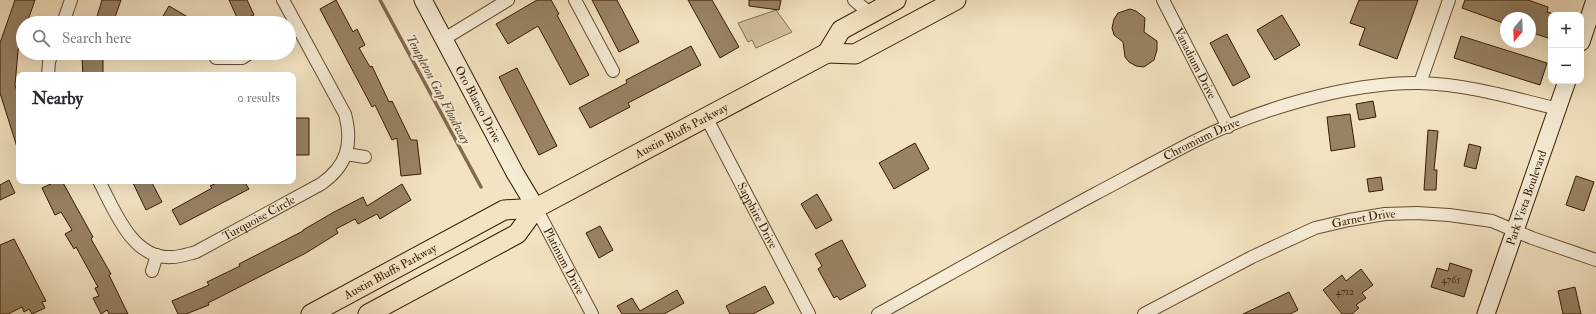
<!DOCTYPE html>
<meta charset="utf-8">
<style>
body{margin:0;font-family:"IM FELL Double Pica",serif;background:#f2f2f3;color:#2b2b33}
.controls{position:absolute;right:12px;top:12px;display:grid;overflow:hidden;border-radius:8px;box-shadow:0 4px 16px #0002}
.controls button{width:36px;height:36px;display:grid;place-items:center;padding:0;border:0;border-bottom:1px solid #e1e1e2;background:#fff;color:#2b2b33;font:20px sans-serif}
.compass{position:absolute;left:1500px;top:12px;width:36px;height:36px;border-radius:50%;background:#fff;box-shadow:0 4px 16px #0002;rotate:199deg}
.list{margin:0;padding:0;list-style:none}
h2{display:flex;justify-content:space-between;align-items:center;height:52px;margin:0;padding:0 16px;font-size:17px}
h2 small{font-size:13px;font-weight:400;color:#7c7c81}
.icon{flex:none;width:22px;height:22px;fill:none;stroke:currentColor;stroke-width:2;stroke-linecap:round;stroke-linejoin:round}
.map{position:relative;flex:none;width:1596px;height:314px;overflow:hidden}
.search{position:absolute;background:#fff;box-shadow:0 4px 16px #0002;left:16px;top:16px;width:280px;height:44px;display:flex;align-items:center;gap:10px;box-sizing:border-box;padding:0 14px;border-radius:22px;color:#7c7c81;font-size:15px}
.panel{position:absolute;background:#fff;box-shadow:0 4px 16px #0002;left:16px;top:72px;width:280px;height:112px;border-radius:8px}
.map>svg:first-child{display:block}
.green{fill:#d3c1a1;stroke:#846e51}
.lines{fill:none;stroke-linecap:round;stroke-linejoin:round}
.stream{stroke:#816a4d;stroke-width:3.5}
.building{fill:#988365;stroke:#361b01}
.street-casing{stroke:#654d31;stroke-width:14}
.secondary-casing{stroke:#361b01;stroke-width:19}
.primary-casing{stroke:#361b01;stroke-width:21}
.street{stroke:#f7edd7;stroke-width:12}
.secondary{stroke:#f7edd7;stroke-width:17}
.primary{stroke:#f3e3c2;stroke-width:19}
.labels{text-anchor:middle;stroke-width:4;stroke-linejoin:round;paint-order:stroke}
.number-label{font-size:10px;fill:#4e351a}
.street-label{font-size:12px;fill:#361b01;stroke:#f7edd7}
.water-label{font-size:13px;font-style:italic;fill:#62492d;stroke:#f7edd7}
</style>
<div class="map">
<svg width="1596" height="314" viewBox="0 0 1596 314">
<rect width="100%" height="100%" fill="#f3e3c2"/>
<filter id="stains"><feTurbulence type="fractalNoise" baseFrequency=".005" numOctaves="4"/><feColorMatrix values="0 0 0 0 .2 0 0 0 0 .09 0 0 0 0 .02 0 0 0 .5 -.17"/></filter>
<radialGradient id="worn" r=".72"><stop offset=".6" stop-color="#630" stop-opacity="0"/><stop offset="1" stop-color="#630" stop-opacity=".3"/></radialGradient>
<!-- green -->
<path class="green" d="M776,10L792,32L756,48L752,40L748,42L738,23Z"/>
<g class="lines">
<!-- stream -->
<path class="stream" d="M380,0L481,187"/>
</g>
<!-- building -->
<path class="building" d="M15,0H35L27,23H23V36L18,51L15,85L19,97V147H17L0,93V43Z
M102,0H121L113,23H95Z
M229,0H247L254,15L239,22Z
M336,0L353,32L357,29L365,45L359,48L370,67L372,66L389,102L392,101L411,140H417L421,174L401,176L397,138L392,140L375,105L372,107L320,9Z
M537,0H551L559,14L557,15L589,75L570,85L538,26L508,44L496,24Z
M592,0H617L639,42L619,52Z
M688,0H712L739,47L720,58Z
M749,0H781L779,10L749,6Z
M1359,0H1418L1397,59L1359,45L1365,28L1350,23Z
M1465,0H1528L1548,7L1547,12L1551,13V39L1530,32V18H1506V24L1462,8Z
M169,6L198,23H159Z
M1130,9L1136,11L1145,18L1144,32L1157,41V50L1154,60L1144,67L1136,66L1129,62L1125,57L1123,42L1114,35L1112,28L1114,19L1118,13Z
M1282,15L1300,45L1275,60L1257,30Z
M1227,34L1250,77L1233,86L1210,43Z
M1461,36L1547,63L1540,85L1454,58Z
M691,46L701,65L628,103L630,107L590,128L579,108L627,83L626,80Z
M103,58V74L83,75L82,59Z
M517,68L557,146L539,155L499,77Z
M1373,101L1376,117L1359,120L1356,104Z
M1350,114L1355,147L1331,151L1327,117Z
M293,118H309V155H293Z
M1428,130L1438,131L1434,170H1437L1436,190H1424Z
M915,143L929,169L894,189L879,163Z
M1469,144L1481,147L1476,169L1464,166Z
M1576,176L1594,182L1584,211L1566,205Z
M1381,177L1383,190L1369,192L1367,179Z
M9,180L15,193L0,200V185Z
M57,181H62L93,237L91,239L111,274L109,275L128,314H109L107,310L101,314L93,298L99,296L95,288L98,287L76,247L74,249L65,234L72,230L61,212L55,215L42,188Z
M132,181H151L162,202L146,210Z
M221,181H244L249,189L180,225L172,210L212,188L210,186Z
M402,184L411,200L380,219L377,214L358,224L355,219L336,229L338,233L306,253L208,303L209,305L186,314H178L172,301L209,285L207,282L240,266L239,264L303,231V230L334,212L363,197L367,206Z
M817,194L832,220L816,229L801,204Z
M600,226L613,250L599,258L586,233Z
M14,239L46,301L42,302L45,308L32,314L29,309L24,312L22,307L8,314H0V245Z
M842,240L866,286L840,300L837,296L834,298L818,269L822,266L815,254Z
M1450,263L1472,270L1464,297L1431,287L1437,268L1448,271Z
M1361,269L1373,285L1362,293L1366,298L1356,305L1359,308L1352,314H1342L1323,290L1342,275L1346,281Z
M765,286L774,303L753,314H730L726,306Z
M1575,287L1581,314H1563L1558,291Z
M677,290L684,303L664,314H622L617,306L632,298L640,311Z
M1289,292L1298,310L1290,314H1243Z"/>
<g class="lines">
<defs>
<g id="street">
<path d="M575,0L613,71"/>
<path d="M854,0L871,14"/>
<path id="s1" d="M1163,0L1228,127"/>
<path d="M63,23L71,0"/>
<path d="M444,39L508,0"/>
<path d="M216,58H242L250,53"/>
<path d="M48,75L49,62L52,53"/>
<path d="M1420,83L1449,0"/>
<path id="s2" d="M706,117L809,314"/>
<path d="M346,154L365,157"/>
<path id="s3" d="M99,181C114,209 132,260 172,257C180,257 188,254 196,252L321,184C347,166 353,144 345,114L283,0"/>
<path id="s4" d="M536,208L592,314"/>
<path d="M152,271L157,255"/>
<path id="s5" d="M878,314C950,274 1022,233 1095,194C1127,177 1160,159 1193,142C1256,110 1348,82 1420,83C1466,84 1513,98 1558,109"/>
<path id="s6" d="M1144,314L1252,257L1315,228L1349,220L1385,214L1417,213L1449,215L1492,221L1532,238L1596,260"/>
</g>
<g id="secondary">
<path id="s7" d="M423,0L515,173L536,208"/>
<path d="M1581,42L1595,0"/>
<path id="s8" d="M1486,314L1567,81"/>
</g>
<g id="primary">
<path d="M827,53L855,54L956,0"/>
<path id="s9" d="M311,314L504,210L536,208L827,53L841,30L896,0"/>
<path d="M368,314L517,234L536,208"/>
</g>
</defs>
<!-- street casing -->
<use href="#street" class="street-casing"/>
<!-- secondary casing -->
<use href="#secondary" class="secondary-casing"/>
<!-- primary casing -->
<use href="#primary" class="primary-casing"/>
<!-- street -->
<use href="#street" class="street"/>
<!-- secondary -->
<use href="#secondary" class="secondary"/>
<!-- primary -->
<use href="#primary" class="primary"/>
</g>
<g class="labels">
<!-- number labels -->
<g class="number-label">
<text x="1451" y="283">4765</text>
<text x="1345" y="295">4712</text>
</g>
<!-- street labels -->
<g class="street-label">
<text dy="4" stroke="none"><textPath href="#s1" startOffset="71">Vanadium Drive</textPath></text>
<text dy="4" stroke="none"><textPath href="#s7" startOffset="118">Oro Blanco Drive</textPath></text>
<text dy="4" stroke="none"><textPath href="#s9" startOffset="416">Austin Bluffs Parkway</textPath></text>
<text dy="4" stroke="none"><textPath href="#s5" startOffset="368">Chromium Drive</textPath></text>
<text dy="4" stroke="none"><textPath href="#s8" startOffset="123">Park Vista Boulevard</textPath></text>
<text dy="4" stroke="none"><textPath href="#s2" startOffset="111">Sapphire Drive</textPath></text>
<text dy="4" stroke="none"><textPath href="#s3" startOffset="208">Turquoise Circle</textPath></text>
<text dy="4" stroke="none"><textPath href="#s6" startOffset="241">Garnet Drive</textPath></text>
<text dy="4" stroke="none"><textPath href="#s4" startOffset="60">Platinum Drive</textPath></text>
<text dy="4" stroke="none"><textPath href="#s9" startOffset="90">Austin Bluffs Parkway</textPath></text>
</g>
<!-- water labels -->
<g class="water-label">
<text transform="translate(439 89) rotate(62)" y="5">Templeton Gap Floodway</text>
</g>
</g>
<rect width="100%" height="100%" filter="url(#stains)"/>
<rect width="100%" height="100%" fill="url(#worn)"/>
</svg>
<div class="controls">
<button>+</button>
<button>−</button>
</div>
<svg class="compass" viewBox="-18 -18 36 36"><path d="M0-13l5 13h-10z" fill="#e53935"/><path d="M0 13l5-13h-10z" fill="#7c7c81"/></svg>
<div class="search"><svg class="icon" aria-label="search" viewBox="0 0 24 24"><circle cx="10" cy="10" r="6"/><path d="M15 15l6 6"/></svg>Search here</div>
<section class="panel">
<h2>Nearby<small>0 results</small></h2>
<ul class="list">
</ul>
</section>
</div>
